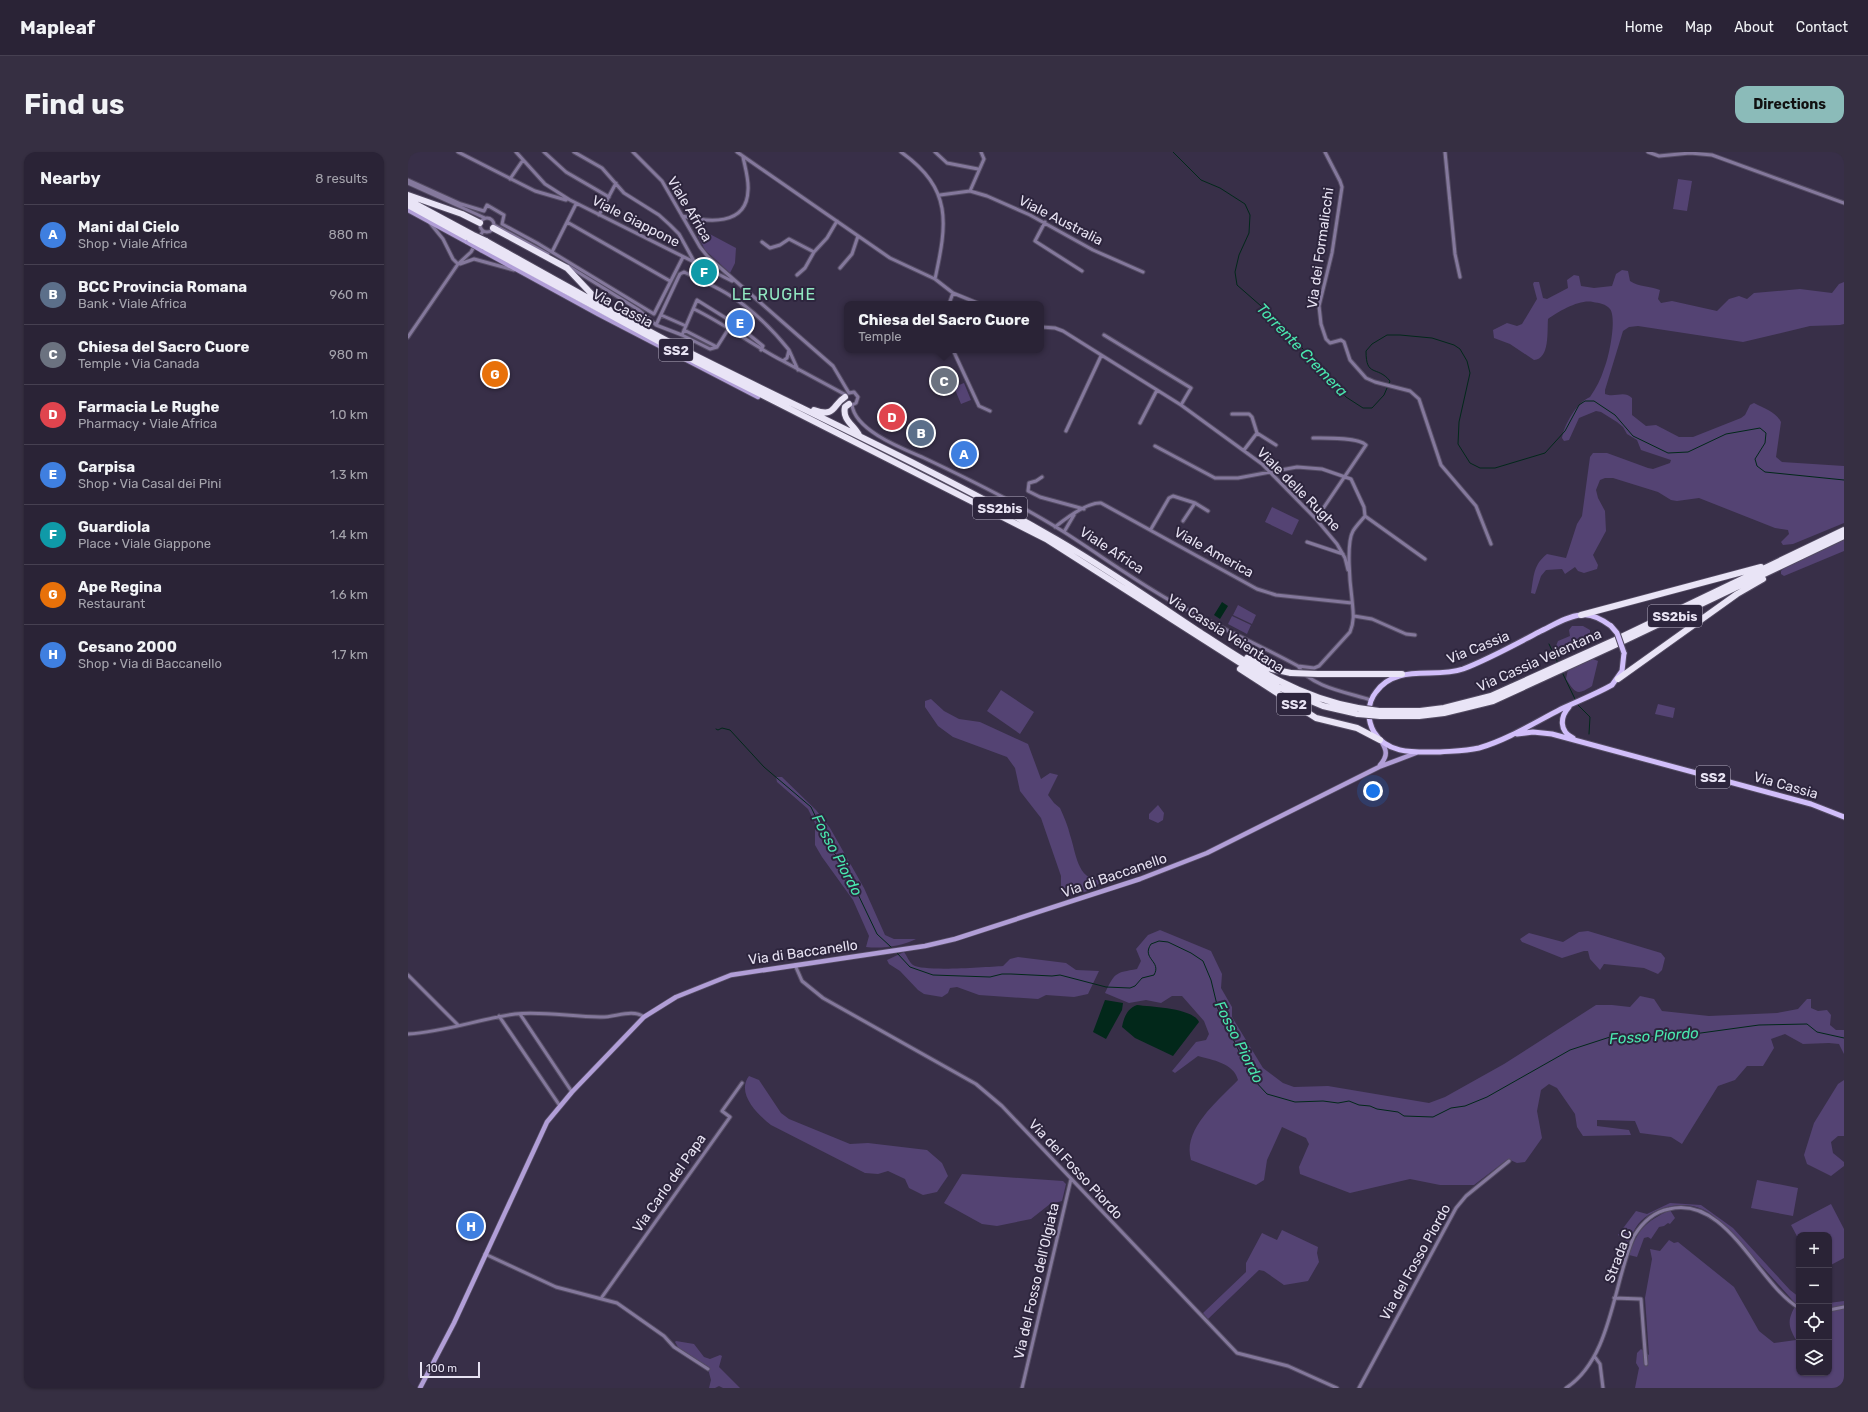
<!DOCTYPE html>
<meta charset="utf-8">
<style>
body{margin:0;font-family:Rubik,sans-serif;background:#362f42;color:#f1f3f6}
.controls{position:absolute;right:12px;bottom:12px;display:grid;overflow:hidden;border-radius:8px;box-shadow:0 1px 3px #0004}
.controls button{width:36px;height:36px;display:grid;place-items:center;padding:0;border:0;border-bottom:1px solid #464051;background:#2a2336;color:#f1f3f6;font:20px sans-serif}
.scale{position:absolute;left:12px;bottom:10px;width:60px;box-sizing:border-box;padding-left:4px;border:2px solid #e7e2f2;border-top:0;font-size:11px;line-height:14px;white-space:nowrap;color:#e7e2f2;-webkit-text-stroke:3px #2d253d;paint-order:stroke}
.you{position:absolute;left:965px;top:639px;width:14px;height:14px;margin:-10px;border:3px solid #fff;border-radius:50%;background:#1a73e8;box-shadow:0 0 0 6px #1a73e833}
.badge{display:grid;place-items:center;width:26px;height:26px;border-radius:50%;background:#8bbbb9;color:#fff;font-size:13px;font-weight:700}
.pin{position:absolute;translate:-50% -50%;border:2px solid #fff;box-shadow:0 1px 4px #0006}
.popup{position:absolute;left:436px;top:149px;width:200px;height:52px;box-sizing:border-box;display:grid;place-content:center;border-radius:8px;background:#2a2336;filter:drop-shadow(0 1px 3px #0005);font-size:13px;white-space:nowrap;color:#a5a4ad}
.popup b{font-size:15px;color:#f1f3f6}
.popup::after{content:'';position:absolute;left:50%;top:100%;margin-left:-8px;border:8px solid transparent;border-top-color:#2a2336}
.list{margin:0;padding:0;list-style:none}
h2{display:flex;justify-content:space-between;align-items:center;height:52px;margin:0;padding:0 16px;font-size:17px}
h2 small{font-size:13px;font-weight:400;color:#a5a4ad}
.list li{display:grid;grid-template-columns:26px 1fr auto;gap:12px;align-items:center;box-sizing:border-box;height:60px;padding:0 16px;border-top:1px solid #464051}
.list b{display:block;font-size:15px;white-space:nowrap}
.list p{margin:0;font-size:13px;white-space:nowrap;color:#a5a4ad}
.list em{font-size:13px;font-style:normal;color:#a5a4ad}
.icon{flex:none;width:22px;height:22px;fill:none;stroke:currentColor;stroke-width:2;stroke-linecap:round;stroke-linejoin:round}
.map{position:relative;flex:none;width:1436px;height:1236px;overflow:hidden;border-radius:12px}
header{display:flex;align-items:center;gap:24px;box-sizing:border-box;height:56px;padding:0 20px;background:#2a2336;border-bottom:1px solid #464051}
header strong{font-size:19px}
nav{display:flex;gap:22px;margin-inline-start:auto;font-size:14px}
.intro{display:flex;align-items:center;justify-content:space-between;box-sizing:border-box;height:96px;padding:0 24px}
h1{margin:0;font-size:28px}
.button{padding:10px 18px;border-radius:12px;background:#8bbbb9;color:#111;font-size:14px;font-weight:700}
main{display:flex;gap:24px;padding:0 24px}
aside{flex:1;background:#2a2336;border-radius:12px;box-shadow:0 1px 3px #0004}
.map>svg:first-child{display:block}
.green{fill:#544373}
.water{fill:#02281a}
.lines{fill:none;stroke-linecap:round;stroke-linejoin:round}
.stream{stroke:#02281a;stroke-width:1}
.street-casing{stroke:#544c63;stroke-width:5}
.secondary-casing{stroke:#544c63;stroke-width:6}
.primary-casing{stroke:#544c63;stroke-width:7}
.highway-casing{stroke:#544c63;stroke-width:8}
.street{stroke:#84789c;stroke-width:3}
.secondary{stroke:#b19ed7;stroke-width:4.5}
.primary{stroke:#d1befa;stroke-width:5}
.highway{stroke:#e9e4f6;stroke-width:6}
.secondary-bridge-casing{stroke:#544c63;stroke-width:6;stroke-linecap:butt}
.primary-bridge-casing{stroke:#544c63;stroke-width:7;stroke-linecap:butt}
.highway-bridge-casing{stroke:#544c63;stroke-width:8;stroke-linecap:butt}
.secondary-bridge{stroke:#b19ed7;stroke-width:4.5}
.primary-bridge{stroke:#d1befa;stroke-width:5}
.highway-bridge{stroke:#e9e4f6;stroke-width:6}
.labels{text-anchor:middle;stroke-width:4;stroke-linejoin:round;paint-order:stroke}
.shield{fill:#2d253d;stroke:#afa9bc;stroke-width:1}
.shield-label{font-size:13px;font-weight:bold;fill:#e7e2f2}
.street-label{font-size:14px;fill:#e7e2f2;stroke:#2d253d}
.water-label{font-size:15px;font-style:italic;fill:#49e8af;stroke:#2d253d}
.quarter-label{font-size:16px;letter-spacing:1px;fill:#91e8c2;stroke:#2d253d}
</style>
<header>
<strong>Mapleaf</strong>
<nav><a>Home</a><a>Map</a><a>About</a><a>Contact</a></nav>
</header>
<div class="intro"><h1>Find us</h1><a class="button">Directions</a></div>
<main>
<aside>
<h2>Nearby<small>8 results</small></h2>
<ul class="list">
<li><span class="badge" style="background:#3f7fe0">A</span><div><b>Mani dal Cielo</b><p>Shop · Viale Africa</p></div><em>880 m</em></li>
<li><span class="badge" style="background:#5c6f8a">B</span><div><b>BCC Provincia Romana</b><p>Bank · Viale Africa</p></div><em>960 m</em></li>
<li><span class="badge" style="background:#6b7280">C</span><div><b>Chiesa del Sacro Cuore</b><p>Temple · Via Canada</p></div><em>980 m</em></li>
<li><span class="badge" style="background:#e0444e">D</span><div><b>Farmacia Le Rughe</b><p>Pharmacy · Viale Africa</p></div><em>1.0 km</em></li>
<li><span class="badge" style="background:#3f7fe0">E</span><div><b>Carpisa</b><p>Shop · Via Casal dei Pini</p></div><em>1.3 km</em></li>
<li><span class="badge" style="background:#0f9aa8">F</span><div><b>Guardiola</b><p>Place · Viale Giappone</p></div><em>1.4 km</em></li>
<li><span class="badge" style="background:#e8710a">G</span><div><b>Ape Regina</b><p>Restaurant</p></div><em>1.6 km</em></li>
<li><span class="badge" style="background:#3f7fe0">H</span><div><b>Cesano 2000</b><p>Shop · Via di Baccanello</p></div><em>1.7 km</em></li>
</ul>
</aside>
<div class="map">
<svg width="1436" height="1236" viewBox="0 0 1436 1236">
<rect width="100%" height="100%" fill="#382f48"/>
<!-- green -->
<path class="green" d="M1270,27L1284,29L1279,59L1265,57Z
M298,80L328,96L327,111L322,121L297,98L290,84Z
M1214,118L1220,119L1222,129C1231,135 1242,134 1252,138L1250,147L1253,151L1264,149L1309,159L1321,147L1331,144L1339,147L1346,141L1392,137L1424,141L1431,132L1436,130V172L1432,173L1402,174L1335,190L1230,174L1221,175L1215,179L1197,238V242C1207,246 1216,238 1224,246V263L1238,274L1248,273L1271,285H1285L1333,266L1337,263L1342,253L1346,251C1357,257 1367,259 1373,270L1368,305L1374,310L1436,314V371L1385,392L1375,393L1373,390L1381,382L1380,378L1367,376L1291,346L1269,349L1263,348L1250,340L1205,326H1197L1192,328L1188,338L1190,346L1197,359L1198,379L1185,403L1190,413L1189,417L1176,421L1170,419L1167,415L1157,422L1154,417L1138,418L1133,424L1127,442L1123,441C1126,424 1125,413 1139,402L1158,406L1169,372L1174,364L1182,305L1185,301H1199L1240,316L1245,317L1262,311L1263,308L1233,298L1229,288L1219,282L1215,275L1209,270L1193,260L1188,259L1171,266L1161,288L1156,289L1154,286C1156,273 1169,250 1182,245C1188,236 1193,227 1196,217C1201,206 1209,166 1202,157C1198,152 1191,151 1185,150C1172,147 1151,159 1140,167C1139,179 1142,207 1126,208L1102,192L1086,186L1085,178L1099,171L1109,174L1114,172L1129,147L1125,132L1126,130H1131L1135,146L1139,147L1160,136L1159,128L1166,123L1171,124L1173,134L1186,136L1204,134L1208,122Z
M556,231L563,248L553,252L546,235Z
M864,355L891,368L884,383L857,370Z
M1436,387V399L1376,424L1373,422V419L1378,414Z
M830,453L848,463L844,472L825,463Z
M824,464L843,473L839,482L820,472Z
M1164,474H1175L1182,478V490C1173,498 1160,499 1149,497L1148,494L1150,489L1162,484L1161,478Z
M1185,507L1190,509L1184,534C1169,544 1167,541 1158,527L1160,517Z
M593,538L626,560L612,582L579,559Z
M523,547L536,559L551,567L572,570L620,592L633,627L642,621L650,623L640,643L646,651L652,656C656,665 660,674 662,683C668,700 669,729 693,728L687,737L657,745L653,741V724L633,666L612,639L607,616L599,605L545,585L530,574L517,555V549Z
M1250,552L1267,556L1265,566L1247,562Z
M368,625H374L408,658L422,676L456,736L477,783L486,787H508C494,794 474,797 458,795L461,784L445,748L414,705L407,693V671L400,657L369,630Z
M750,653L756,661L755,668L750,671L741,667V662Z
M752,778L803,799L814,822L813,836L824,855V865L855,916L875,931L886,935L920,934L1021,951L1037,945L1096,912L1188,853H1204L1222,855L1232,844L1246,847L1254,859L1301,864L1369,861L1390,857L1399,847H1403V856L1410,859L1419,858L1423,863L1422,873L1428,878H1436V902L1431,892L1421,891L1395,892L1377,882L1363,887L1366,896L1355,914H1339L1327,928L1310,934L1274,992L1263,985L1232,981L1227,969L1189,968V974L1221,978L1223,983L1175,984L1169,975L1167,962L1149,936L1141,932L1133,938L1129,959L1134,986L1117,1010L1109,1011L1100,1007L1066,1033H1032L1002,1027L942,1041L892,1022L891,1015L901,992L898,986L874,975L859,1008L856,1028L848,1033L783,1008C774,977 811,948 830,928C826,911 804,908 790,904L767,921L764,919L788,890L798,888L801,882L796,869L774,844H764L753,851L738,848L721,851L697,841C707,820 707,821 729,817L733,809L728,797L740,783Z
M1180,779L1253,801L1257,806L1254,818L1250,822L1236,816L1196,812L1192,818L1182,807L1180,799H1176L1154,806L1114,790L1112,787L1121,781L1155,790L1171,780Z
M496,800C499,804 501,810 505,813C516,820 578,815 595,814L602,807L610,805L658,811L668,818L691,819L680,842L666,845L638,843L630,847L571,843L549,835L542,836L540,841L534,845L516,842L510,838L492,819L481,812L479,808Z
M341,924L351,928L373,961L381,967L442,992L460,991L519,998L534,1011L540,1024L529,1040L515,1043L501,1036L497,1027L480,1019L470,1022L457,1021L363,973C349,962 328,941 341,924Z
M1436,928V984H1430L1423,990L1425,1001L1436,1010V1014L1423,1024L1399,1012L1396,1003L1406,971L1430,932Z
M554,1022L655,1029L658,1032L654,1049L642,1052L623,1067L589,1074L574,1072L536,1051Z
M1349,1028L1390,1036L1385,1064L1343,1056Z
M1262,1051L1293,1053L1325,1076L1382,1138L1391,1145V1221H1421V1151L1436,1149V1236H1227L1231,1216L1228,1211L1229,1201L1233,1197L1241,1203L1237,1146L1244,1107L1242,1097L1252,1099L1261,1088L1266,1091L1270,1090L1326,1135L1351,1179L1366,1191L1388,1188C1379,1172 1380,1168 1388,1152L1321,1078C1312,1070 1304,1061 1294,1057C1275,1048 1247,1055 1233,1069C1227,1075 1224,1083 1220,1090L1210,1083L1228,1059L1239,1062Z
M1423,1052L1436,1077V1106L1421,1114V1083H1391V1088L1383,1073Z
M1262,1058L1267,1066L1262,1072L1260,1071L1256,1074L1251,1075L1243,1087L1240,1085L1236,1086L1229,1105L1221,1103C1230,1077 1237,1070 1262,1058Z
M874,1078L910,1095L909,1101L911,1110L900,1129L876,1133L856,1119L851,1118L800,1167L795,1161L838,1120V1111L854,1081L869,1088Z
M268,1189L286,1192L296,1205L302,1207L312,1203L314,1204L311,1215L332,1236H315L311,1234L307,1236H301L303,1228L300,1217L273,1200L267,1190Z"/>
<!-- water -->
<path class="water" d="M814,450L820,454L812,467L806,463Z
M697,848L715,851L714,858L698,887L685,880Z
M729,853C744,855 785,856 791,870L765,904L727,886L714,875C716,865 719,857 729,853Z"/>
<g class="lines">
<!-- stream -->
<path class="stream" d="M765,0L793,28L812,36L837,52L842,63L841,81L831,103L827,120L829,133L869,168L938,245L955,256H964L976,243L982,229C969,213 958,226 958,199L964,192L979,183H992L1024,186L1046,193L1052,197L1059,209L1062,221L1051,270L1050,292L1062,311L1072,316H1087L1137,301L1157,279L1171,253L1177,249H1186L1207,263L1225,284L1260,301L1280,300L1318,282L1352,276L1358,281L1357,291L1347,307L1349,314L1357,320L1436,328
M1141,492L1150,511
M1154,520L1167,547
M1169,552L1182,565L1181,582
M308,577L310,578L314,576L322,578L356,615L403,655L423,697L436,713L469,782L483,795
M489,801L502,815L525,823L582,825L594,822H603L644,824L652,823L698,835L722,836L727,834L734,826L746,823C754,809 733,807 743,792L751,789L760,790L783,801L795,809L803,828L810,857L838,913L844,920L846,928L859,942L887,950L915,949L930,951L941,949L951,953L962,954L969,957L990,960L996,964L1025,965L1043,956L1057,954L1079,945L1162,898L1202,885L1271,884L1351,873L1399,872L1409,880L1436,886"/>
<defs>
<path id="street" d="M50,0L127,39L158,48
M108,0L137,32L162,48L324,129
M136,0L158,20L201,45
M166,0L194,16L216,41L251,63L262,73L271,82L287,111
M225,0L254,29L292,95L300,105L425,214L441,241
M329,0L482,106L527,127L545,141L572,152
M493,0C545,37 539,71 527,127
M527,0L539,11L570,17
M917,0L932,29L934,35L924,101L911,154L913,172L918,187L922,191L933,188L936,190L942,208L958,226L967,230L1002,239L1011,247L1033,313L1068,354L1083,392
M1037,0L1047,102L1052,125
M1240,0L1251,4L1282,1L1304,3L1436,51
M102,27L115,8
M0,28L53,52L76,59L79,53L96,63L94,72L129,91L246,162L275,105
M0,31L77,66
M562,39L576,7L573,0
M532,43L562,39L579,44L622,63L685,98L735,120
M191,63L208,31
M274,64C299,70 339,75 340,38C341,28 337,15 335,5
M72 73a7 7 0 1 1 14 0a7 7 0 1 1-14 0Z
M159,70L262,129
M637,70L627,89L674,119
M22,71L35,87L45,107L50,112
M86,73L140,102
M71,86L75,79
M354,90L362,96L372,93L381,87L406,100
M144,100L168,52
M52,112L66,107L106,118
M160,114L231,158L248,173
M432,116L444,102L450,84
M389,123L397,116L406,100L419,86L429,69
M541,152L545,141
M286,157C317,172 344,193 375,209L379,206L381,198C364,177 342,155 318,141C305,133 290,127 276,120L272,122L270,126L248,173L274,183L289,148L329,173L355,194L353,198
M253,163L278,174
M633,175L647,176L655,179L773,253L854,312L908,367L929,392L937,406L940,418
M276,178L309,195
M274,183L302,197L309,195L321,176
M696,183L783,236L773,253
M0,185L50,112L63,100L67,93
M381,198L390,218
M545,198L571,254L582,259
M375,209L438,243
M441,241L446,240L450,245L448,251L444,253
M444,253C447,278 493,296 514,305C563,328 610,351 656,380C692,403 726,428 763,449C804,472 848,491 890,514C902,535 942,541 963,548
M824,262H841L844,265L849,281L868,293
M732,271L749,238
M658,279L693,204
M905,286C917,286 950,285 958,293L908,367
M747,294L807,326H830L889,315L914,317L943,327L956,355L957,364C953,369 948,374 945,379C938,391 942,432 944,447C945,459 947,468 942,480L911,514L906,516L890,514
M836,298L849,281
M634,325L628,329L621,331L620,339L632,345L676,357
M957,364L1017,407
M775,369L787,351
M647,375C657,367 680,350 693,351L849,437L868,443L944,451
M743,377L761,346L765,344L787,351L800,359
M656,380L666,363
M899,390L935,402
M946,464L964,467L998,482L1007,483
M387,813L394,829L415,846L568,932L594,954L829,1201L880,1214L929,1236
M0,823L50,873
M112,862L164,940
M91,864L152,954
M0,882C37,880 71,867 107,862C135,859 164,865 192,865C206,866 224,856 236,865
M77,1102L148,1135L209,1151L256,1184L266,1195L300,1217
M194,1145L322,965L314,959L334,931
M1206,1146L1233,1147L1238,1212
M1421,1158L1436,1155
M1187,1205L1192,1212L1195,1236
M614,1236L663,1027
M951,1236L1048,1056L1058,1044L1101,1009
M1158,1236C1204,1206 1205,1131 1226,1084C1234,1071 1245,1060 1261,1057C1319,1043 1349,1131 1391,1156"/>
<path id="secondary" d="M0,58L59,90
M73,98L190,162L350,245
M972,613C980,604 979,598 973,589
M12,1236L46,1171L139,970L164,940L236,865L268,845L323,823L517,794L547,787L732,727L799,701L971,615L1008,601"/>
<path id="primary" d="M1203,474C1195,468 1184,461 1173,463C1159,464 1144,474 1131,480C1106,493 1081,507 1055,517C1026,527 989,511 968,540C959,551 959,568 966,580C980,603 1008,600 1032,600C1045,599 1058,599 1071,596C1099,588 1126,571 1153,557C1170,549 1188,542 1204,533L1214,519L1216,501
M1161,555C1152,565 1151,579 1165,586
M1109,582L1125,580L1144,582L1403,652L1436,665"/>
<path id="highway" d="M0,43L54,62L72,71
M0,48L65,83
M0,53L62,87
M85,76L159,116L193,152
M78,89C149,129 220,169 292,206C408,264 526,318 639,382C691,411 740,446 790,479C842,513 888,545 950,556
M75,94L289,210L638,387L870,535L915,554L950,562
M441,252L437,255C434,268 446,273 451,283
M406,258C428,266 424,253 437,245
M1173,463L1353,415
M839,506L859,516L883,521
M832,517L908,566L949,576L972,588
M910,522H994
M1210,527L1329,442L1355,427
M971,559H1012L1036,556L1083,544L1207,488L1436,378
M972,564H1011L1036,561L1085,549L1209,492L1436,384"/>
</defs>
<!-- street casing -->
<use href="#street" class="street-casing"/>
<!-- secondary casing -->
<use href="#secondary" class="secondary-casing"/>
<!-- primary casing -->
<use href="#primary" class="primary-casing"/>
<!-- highway casing -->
<use href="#highway" class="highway-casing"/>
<!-- street -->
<use href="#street" class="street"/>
<!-- secondary -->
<use href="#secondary" class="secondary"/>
<!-- primary -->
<use href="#primary" class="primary"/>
<!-- highway -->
<use href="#highway" class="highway"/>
<defs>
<path id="secondary-bridge" d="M59,90L73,98"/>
<path id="primary-bridge" d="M1203,474L1209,481L1216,501"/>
<path id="highway-bridge" d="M65,83L78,89
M62,87L75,94
M883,521L910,522
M950,556L971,559
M950,562L972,564"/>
</defs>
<!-- secondary-bridge casing -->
<use href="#secondary-bridge" class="secondary-bridge-casing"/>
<!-- primary-bridge casing -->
<use href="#primary-bridge" class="primary-bridge-casing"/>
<!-- highway-bridge casing -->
<use href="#highway-bridge" class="highway-bridge-casing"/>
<!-- secondary-bridge -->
<use href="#secondary-bridge" class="secondary-bridge"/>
<!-- primary-bridge -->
<use href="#primary-bridge" class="primary-bridge"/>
<!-- highway-bridge -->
<use href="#highway-bridge" class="highway-bridge"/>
</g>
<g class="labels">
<!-- shield labels -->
<g class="shield">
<rect x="251" y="187" width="34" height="22" rx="3"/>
<rect x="565" y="345" width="54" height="22" rx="3"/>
<rect x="1240" y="453" width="54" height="22" rx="3"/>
<rect x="869" y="541" width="34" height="22" rx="3"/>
<rect x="1288" y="614" width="34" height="22" rx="3"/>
</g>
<g class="shield-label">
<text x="268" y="203">SS2</text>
<text x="592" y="361">SS2bis</text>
<text x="1267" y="469">SS2bis</text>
<text x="886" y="557">SS2</text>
<text x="1305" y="630">SS2</text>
</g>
<!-- street labels -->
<g class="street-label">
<text transform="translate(282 57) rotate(59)" y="5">Viale Africa</text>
<text transform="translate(653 68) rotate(27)" y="5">Viale Australia</text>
<text transform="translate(228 69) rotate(27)" y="5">Viale Giappone</text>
<text transform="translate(912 96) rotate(-82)" y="5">Via dei Formalicchi</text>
<text transform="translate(215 156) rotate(28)" y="5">Via Cassia</text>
<text transform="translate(891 337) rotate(45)" y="5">Viale delle Rughe</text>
<text transform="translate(704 398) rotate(33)" y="5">Viale Africa</text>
<text transform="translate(806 400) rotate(29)" y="5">Viale America</text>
<text transform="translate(818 481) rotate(32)" y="5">Via Cassia Veientana</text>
<text transform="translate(1070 495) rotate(-22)" y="5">Via Cassia</text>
<text transform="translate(1131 508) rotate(-24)" y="5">Via Cassia Veientana</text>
<text transform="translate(1378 633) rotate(16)" y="5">Via Cassia</text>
<text transform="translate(706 723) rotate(-19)" y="5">Via di Baccanello</text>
<text transform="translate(395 800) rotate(-8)" y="5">Via di Baccanello</text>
<text transform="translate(668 1017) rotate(47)" y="5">Via del Fosso Piordo</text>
<text transform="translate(261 1031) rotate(-55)" y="5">Via Carlo del Papa</text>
<text transform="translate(1210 1104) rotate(-70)" y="5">Strada C</text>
<text transform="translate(1007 1110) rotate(-61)" y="5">Via del Fosso Piordo</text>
<text transform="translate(628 1129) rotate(-77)" y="5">Via del Fosso dell'Olgiata</text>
</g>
<!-- water labels -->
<g class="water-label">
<text transform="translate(894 198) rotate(46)" y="5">Torrente Cremera</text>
<text transform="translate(429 703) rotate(62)" y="5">Fosso Piordo</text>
<text transform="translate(1246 884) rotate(-4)" y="5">Fosso Piordo</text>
<text transform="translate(831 890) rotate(63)" y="5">Fosso Piordo</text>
</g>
<!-- quarter labels -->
<g class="quarter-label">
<text x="366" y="148">LE RUGHE</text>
</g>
</g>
</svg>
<div class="controls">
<button>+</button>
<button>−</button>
<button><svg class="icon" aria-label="locate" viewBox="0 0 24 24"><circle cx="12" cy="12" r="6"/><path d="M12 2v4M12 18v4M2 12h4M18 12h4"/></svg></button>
<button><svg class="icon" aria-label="layers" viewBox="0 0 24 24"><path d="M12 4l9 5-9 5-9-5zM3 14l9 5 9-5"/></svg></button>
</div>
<div class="scale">100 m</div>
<div class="you"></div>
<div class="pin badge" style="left:556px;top:302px;background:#3f7fe0">A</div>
<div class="pin badge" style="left:513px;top:281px;background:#5c6f8a">B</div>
<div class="pin badge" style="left:536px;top:229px;background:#6b7280">C</div>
<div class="popup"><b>Chiesa del Sacro Cuore</b>Temple</div>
<div class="pin badge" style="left:484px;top:265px;background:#e0444e">D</div>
<div class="pin badge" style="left:332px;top:171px;background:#3f7fe0">E</div>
<div class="pin badge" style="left:296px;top:120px;background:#0f9aa8">F</div>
<div class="pin badge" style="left:87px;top:222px;background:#e8710a">G</div>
<div class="pin badge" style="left:63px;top:1074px;background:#3f7fe0">H</div>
</div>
</main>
